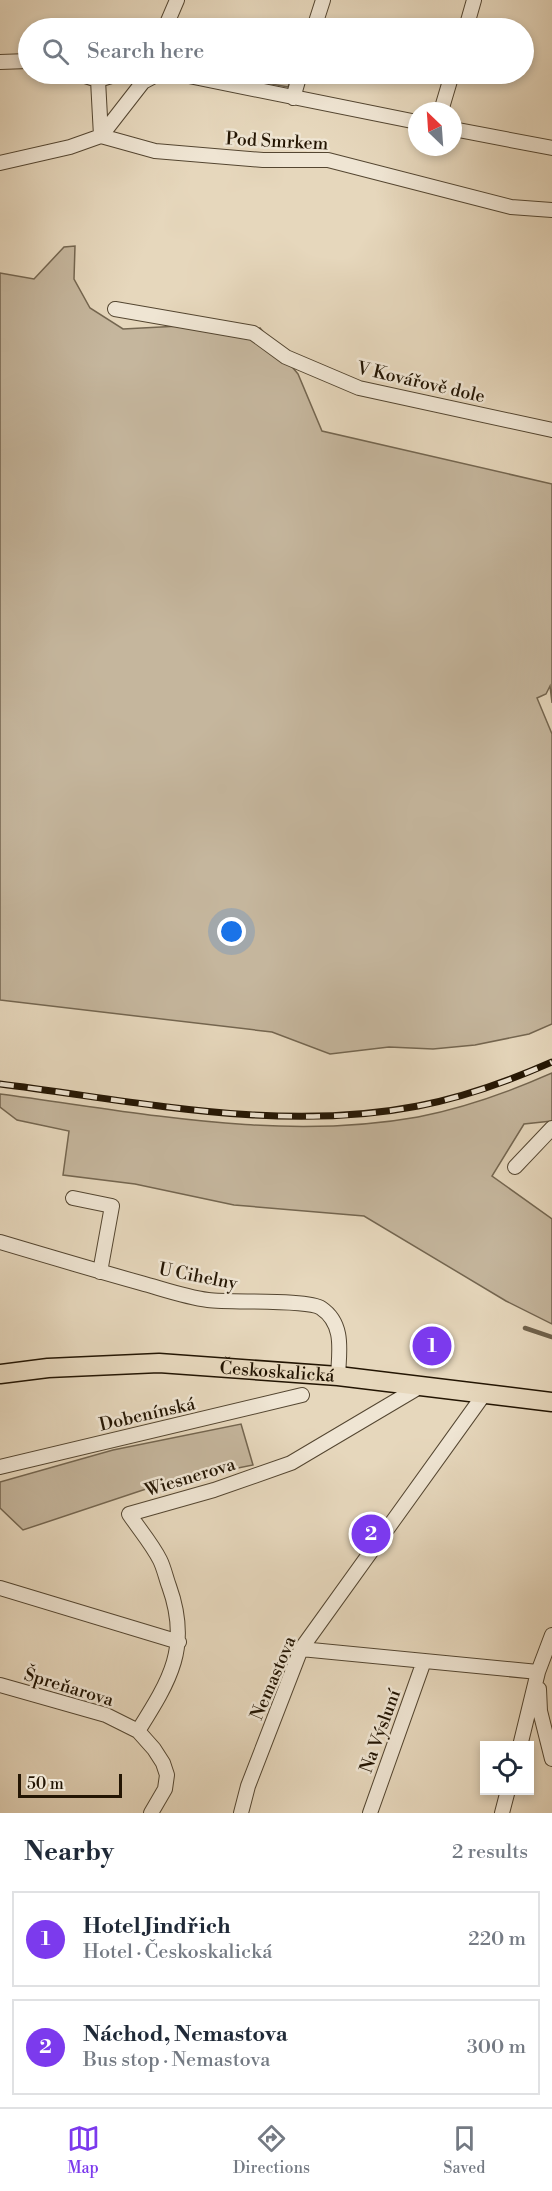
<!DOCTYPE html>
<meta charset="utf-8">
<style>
body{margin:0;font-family:"Libre Bodoni",serif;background:#f6f6f7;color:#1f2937}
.controls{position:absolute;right:18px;bottom:18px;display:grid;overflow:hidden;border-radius:0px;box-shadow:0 3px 9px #0003}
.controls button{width:54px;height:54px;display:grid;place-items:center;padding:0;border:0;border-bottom:2px solid #e0e1e3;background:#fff;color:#1f2937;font:30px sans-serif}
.compass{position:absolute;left:408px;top:102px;width:54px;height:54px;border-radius:50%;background:#fff;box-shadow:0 3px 9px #0003;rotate:335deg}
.scale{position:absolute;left:18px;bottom:15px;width:104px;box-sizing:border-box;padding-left:6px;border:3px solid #231503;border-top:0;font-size:16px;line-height:21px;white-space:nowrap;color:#231503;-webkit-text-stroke:4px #efe5d3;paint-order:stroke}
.you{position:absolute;left:232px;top:932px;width:21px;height:21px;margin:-15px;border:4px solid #fff;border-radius:50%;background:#1a73e8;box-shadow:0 0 0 9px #1a73e833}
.badge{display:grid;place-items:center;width:39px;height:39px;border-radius:50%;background:#7c3aed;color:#fff;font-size:20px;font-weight:700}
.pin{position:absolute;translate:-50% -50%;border:3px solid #fff;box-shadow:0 2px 6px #0006}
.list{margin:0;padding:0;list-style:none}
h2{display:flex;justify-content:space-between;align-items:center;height:78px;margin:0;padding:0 24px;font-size:26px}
h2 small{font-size:20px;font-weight:400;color:#747a83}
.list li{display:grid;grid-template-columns:39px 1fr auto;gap:18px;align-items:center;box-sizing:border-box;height:96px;margin:0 12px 12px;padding:0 12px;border:2px solid #e0e1e3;border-radius:0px}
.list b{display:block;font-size:22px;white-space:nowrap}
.list p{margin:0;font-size:20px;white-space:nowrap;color:#747a83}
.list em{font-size:20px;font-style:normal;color:#747a83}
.icon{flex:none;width:33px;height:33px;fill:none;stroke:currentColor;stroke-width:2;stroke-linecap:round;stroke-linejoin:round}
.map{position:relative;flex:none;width:552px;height:1813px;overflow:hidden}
.search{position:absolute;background:#fff;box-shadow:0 3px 9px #0003;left:18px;right:18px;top:18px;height:66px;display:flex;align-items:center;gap:15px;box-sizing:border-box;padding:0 21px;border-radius:33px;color:#747a83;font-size:22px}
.sheet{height:294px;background:#fff}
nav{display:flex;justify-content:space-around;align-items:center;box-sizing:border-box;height:84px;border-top:2px solid #e0e1e3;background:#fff;font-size:16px;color:#747a83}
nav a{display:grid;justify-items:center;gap:3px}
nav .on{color:#7c3aed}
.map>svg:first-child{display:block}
.green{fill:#c5b69d;stroke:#746650;stroke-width:1.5}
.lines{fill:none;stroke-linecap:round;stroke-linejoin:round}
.stream{stroke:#70624c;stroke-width:4.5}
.minor-casing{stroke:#544631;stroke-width:16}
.major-casing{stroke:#231503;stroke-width:21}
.minor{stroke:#efe5d3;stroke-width:14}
.major{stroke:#e6d7bc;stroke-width:18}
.rail-casing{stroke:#231503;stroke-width:7}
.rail{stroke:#efe5d3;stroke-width:4.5;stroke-dasharray:14;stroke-linecap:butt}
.labels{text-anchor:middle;stroke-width:5;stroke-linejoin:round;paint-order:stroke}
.street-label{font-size:18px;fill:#231503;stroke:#efe5d3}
</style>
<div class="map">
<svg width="552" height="1813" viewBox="0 0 552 1813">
<rect width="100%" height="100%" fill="#e6d7bc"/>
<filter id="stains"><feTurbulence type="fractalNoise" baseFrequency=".00333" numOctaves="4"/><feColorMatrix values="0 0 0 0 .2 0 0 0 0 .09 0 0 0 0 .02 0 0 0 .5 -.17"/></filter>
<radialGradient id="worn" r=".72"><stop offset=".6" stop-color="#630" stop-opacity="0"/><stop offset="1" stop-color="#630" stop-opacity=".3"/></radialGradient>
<!-- green -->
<path class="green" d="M218,74H293L288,87Z
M75,246L74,279L90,308L123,329L180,326L247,334L260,328L298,374L322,431L552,484V703L550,686L546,694L537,698L552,734V1024L529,1034L475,1045L433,1049L389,1047L330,1054L272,1032L0,1000V273L34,279L64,247Z
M552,1073V1121L524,1124L492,1176L552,1219V1324L506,1301L364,1216L234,1205L135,1184L63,1175L69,1131L17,1120L0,1107V1094C138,1112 279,1142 418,1117C464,1108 509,1092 552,1073Z
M241,1424L253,1465L164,1483L23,1530L0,1508V1482L113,1450Z"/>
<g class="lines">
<!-- stream -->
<path class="stream" d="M525,1328L552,1337"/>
<defs>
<path id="minor" d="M165,28L177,0
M314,28L323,0
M466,28L474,0
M0,62L28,61
M79,74L98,80L118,74
M179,74L417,122
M98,80L101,136
M293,98L300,74
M441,111L452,74
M453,129L552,148
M101,136L143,82L158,74
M0,163L70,147L101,136L155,151L263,160H328L511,207L552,210
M115,309L253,333L286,357L359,388L552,430
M515,1167L552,1128
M73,1198L112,1206L100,1272
M0,1242C47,1256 94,1270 141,1283C163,1289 185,1297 208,1300C230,1303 308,1299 321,1308C345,1324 339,1352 338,1376
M0,1467L302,1395
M0,1588L179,1642
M301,1649L538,1672
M0,1685L106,1715L138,1731L154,1749L163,1763L167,1775L165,1789L151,1813
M539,1689L540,1711L552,1759
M138,1731C170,1680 191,1647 169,1586C166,1578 164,1568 160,1560C152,1544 139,1529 129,1514L214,1490L291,1463L421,1386
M520,1746L538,1672L552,1635
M241,1813L248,1786L301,1649L485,1393
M370,1813L424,1661
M502,1813L508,1790"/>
<g id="major">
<path id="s1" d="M0,1374L48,1368L159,1363L338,1376L552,1402"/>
</g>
</defs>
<!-- minor casing -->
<use href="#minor" class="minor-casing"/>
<!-- major casing -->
<use href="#major" class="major-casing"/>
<!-- minor -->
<use href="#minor" class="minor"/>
<!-- major -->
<use href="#major" class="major"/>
<defs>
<path id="rail" d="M0,1084C137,1101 280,1133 418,1106C465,1097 509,1081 552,1062"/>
</defs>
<!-- rail casing -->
<use href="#rail" class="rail-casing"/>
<!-- rail -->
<use href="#rail" class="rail"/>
</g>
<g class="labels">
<!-- street labels -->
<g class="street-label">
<text transform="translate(277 141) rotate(3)" y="6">Pod Smrkem</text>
<text transform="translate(421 382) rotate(13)" y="6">V Kovářově dole</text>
<text transform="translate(198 1276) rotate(11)" y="6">U Cihelny</text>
<text dy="6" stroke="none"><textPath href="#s1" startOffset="278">Českoskalická</textPath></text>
<text transform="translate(147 1414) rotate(-13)" y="6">Dobenínská</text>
<text transform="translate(190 1477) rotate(-17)" y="6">Wiesnerova</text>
<text transform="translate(273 1678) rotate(-67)" y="6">Nemastova</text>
<text transform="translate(69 1687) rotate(17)" y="6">Špreňarova</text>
<text transform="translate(380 1731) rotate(-70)" y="6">Na Výsluní</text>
</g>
</g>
<rect width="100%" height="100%" filter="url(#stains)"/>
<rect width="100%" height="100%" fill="url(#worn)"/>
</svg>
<div class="controls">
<button><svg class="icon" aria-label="locate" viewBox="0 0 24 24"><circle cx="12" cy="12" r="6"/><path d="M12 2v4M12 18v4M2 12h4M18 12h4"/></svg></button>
</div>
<svg class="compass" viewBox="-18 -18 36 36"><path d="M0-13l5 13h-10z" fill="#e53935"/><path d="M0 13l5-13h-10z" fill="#747a83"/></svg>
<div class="scale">50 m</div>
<div class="you"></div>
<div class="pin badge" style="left:432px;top:1346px">1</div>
<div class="pin badge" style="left:371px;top:1534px">2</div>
<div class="search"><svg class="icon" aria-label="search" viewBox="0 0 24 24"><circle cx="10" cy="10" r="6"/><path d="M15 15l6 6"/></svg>Search here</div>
</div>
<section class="sheet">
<h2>Nearby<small>2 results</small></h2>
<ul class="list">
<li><span class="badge">1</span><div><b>Hotel Jindřich</b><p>Hotel · Českoskalická</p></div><em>220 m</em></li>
<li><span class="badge">2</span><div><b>Náchod, Nemastova</b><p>Bus stop · Nemastova</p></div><em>300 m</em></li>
</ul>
</section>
<nav>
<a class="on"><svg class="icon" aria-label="map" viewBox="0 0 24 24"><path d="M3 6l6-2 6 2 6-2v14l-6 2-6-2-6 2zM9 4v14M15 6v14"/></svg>Map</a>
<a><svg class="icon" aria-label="directions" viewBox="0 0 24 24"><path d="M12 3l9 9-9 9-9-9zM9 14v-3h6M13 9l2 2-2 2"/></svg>Directions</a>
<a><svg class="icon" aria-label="saved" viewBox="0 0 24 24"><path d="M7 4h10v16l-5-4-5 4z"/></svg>Saved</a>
</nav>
